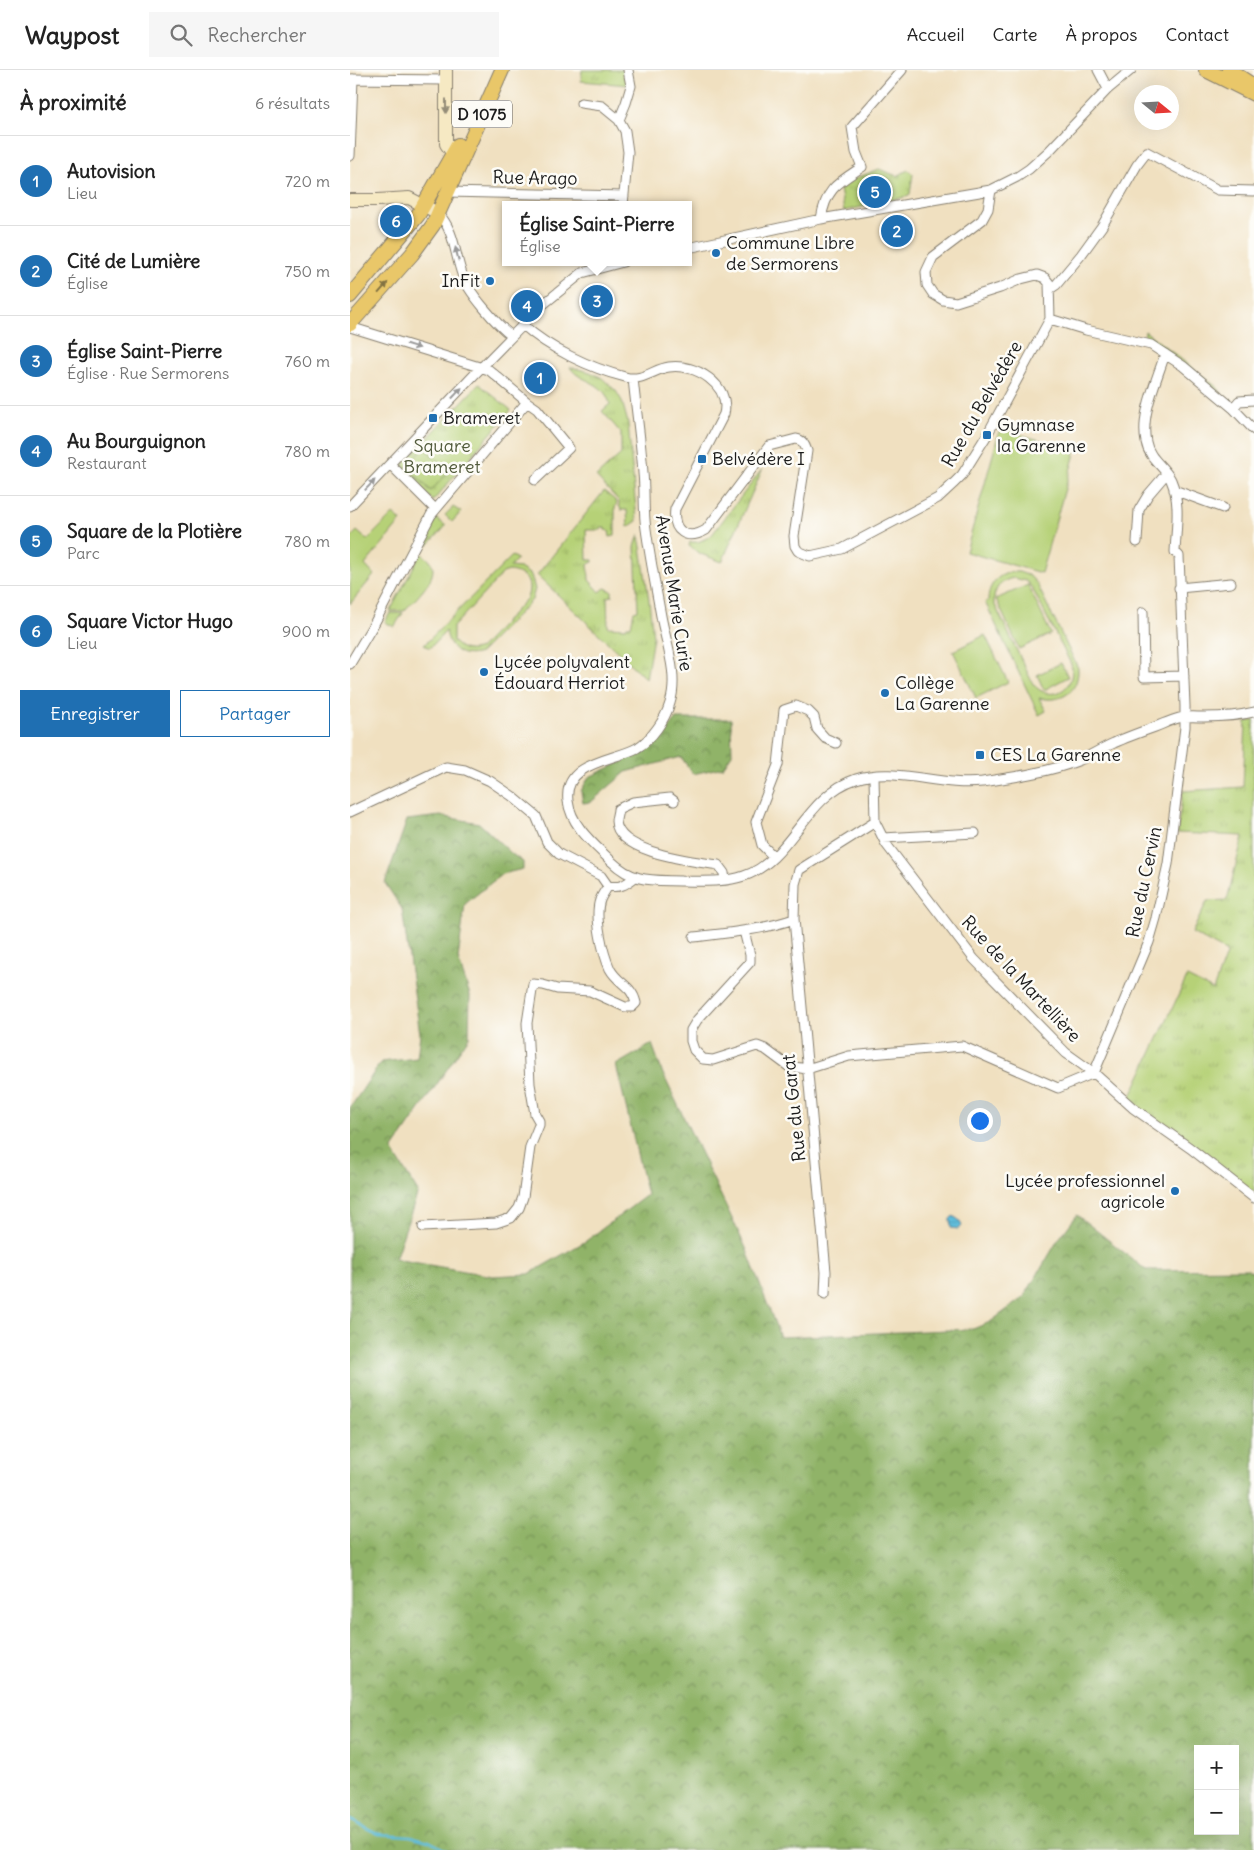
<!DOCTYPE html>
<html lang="fr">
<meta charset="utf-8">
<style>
body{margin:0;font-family:Delius,sans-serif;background:#f6f6f6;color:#222}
.controls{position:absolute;right:15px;bottom:15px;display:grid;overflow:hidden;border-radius:0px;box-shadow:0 5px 20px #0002}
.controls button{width:45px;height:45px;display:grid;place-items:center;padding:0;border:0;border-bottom:1px solid #e0e0e0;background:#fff;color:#222;font:25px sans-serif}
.compass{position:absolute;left:784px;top:15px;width:45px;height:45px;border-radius:50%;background:#fff;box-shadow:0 5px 20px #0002;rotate:108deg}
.you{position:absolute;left:629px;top:1050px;width:18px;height:18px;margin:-12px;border:4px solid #fff;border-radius:50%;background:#1a73e8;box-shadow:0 0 0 8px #1a73e833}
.badge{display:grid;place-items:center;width:32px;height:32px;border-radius:50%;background:#1f6fb2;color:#fff;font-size:16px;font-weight:700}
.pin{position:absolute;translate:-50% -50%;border:2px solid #fff;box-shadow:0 1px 5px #0006}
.popup{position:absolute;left:152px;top:131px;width:190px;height:65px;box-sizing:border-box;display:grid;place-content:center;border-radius:0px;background:#fff;filter:drop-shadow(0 1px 4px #0005);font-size:16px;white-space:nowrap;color:#767676}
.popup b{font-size:19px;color:#222}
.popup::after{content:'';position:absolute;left:50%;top:100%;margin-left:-10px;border:10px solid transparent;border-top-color:#fff}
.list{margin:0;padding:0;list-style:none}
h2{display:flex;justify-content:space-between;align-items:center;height:65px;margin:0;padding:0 20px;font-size:21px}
h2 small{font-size:16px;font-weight:400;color:#767676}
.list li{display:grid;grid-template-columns:32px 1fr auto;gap:15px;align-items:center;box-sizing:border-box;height:90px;padding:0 20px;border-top:1px solid #e0e0e0}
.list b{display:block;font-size:19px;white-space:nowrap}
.list p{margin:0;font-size:16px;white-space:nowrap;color:#767676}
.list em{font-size:16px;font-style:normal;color:#767676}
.actions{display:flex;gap:10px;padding:15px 20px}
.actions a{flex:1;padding:11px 0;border:1px solid #1f6fb2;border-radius:0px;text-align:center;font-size:18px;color:#1f6fb2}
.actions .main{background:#1f6fb2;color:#fff}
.icon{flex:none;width:28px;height:28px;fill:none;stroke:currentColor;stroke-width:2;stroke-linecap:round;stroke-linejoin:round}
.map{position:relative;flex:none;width:904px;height:1780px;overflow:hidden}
header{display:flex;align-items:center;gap:30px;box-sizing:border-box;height:70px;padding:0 25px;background:#fff;border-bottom:1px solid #e0e0e0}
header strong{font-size:24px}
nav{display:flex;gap:28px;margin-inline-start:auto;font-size:18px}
.search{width:350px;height:45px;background:#f6f6f6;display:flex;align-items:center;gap:12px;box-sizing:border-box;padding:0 18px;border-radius:0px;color:#767676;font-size:19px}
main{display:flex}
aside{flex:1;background:#fff}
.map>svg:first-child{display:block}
.grass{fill:url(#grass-tufts);stroke:#69764a}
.forest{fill:url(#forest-crowns);stroke:#566842;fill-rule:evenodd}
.garden{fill:#b6d177;stroke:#69764a;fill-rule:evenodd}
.water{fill:url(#water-rules);stroke:#3d6c7c}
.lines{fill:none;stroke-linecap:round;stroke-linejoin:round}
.stream{stroke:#5ebddc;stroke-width:2.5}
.street-casing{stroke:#867e6e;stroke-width:11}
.secondary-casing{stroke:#867e6e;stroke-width:14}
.primary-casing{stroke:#867e6e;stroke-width:16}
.street{stroke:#fff;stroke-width:9}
.secondary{stroke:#f6e9c3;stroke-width:12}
.primary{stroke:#e9c769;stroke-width:14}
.oneway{fill:#948d78}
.oneway2{fill:#999}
.oneway3{fill:#827242}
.poi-dot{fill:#1f6fb2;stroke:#fdfcf7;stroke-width:2}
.labels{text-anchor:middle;stroke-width:5;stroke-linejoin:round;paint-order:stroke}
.shield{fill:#fdfcf7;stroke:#605f5e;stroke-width:1}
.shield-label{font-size:16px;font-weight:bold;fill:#1c1c1c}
.street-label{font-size:18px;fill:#1c1c1c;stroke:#fdfcf7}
.poi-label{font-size:18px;fill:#1c1c1c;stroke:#fdfcf7;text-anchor:start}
.park-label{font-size:18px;fill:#525b3c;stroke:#fdfcf7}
</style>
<header>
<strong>Waypost</strong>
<div class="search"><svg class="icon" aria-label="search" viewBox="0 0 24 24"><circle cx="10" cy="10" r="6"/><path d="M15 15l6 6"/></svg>Rechercher</div>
<nav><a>Accueil</a><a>Carte</a><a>À propos</a><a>Contact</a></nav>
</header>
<main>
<aside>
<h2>À proximité<small>6 résultats</small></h2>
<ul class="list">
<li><span class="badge">1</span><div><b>Autovision</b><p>Lieu</p></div><em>720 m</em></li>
<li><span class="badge">2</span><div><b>Cité de Lumière</b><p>Église</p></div><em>750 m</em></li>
<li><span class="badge">3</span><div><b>Église Saint-Pierre</b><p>Église · Rue Sermorens</p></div><em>760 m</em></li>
<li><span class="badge">4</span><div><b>Au Bourguignon</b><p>Restaurant</p></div><em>780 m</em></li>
<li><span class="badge">5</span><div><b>Square de la Plotière</b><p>Parc</p></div><em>780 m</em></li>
<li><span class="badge">6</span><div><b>Square Victor Hugo</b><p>Lieu</p></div><em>900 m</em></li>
</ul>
<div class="actions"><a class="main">Enregistrer</a><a>Partager</a></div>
</aside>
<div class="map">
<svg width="904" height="1780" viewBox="0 0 904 1780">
<defs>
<pattern id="grass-tufts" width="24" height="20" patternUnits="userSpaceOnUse" patternTransform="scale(1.25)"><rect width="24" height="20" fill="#b6d177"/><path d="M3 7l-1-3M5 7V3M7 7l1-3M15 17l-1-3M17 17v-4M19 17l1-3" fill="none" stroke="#9cb366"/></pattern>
<pattern id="forest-crowns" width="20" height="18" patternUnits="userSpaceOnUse" patternTransform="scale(1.25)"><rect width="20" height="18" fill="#90b368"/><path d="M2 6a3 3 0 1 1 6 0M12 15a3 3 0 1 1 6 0" fill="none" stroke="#759155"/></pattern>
<pattern id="water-rules" width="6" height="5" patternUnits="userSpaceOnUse" patternTransform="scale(1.25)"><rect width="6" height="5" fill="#5ebddc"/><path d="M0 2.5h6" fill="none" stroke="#51a2bc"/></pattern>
</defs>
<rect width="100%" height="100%" fill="#fdfcf7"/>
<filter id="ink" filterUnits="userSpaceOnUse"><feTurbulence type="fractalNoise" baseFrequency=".02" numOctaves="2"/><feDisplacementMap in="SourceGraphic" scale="10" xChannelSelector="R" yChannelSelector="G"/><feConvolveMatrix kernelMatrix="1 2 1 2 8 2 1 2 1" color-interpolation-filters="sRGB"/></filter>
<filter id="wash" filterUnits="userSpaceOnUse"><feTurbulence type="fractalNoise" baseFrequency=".0096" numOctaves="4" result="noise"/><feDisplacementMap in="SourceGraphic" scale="20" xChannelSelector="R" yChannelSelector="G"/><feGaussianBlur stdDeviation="1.12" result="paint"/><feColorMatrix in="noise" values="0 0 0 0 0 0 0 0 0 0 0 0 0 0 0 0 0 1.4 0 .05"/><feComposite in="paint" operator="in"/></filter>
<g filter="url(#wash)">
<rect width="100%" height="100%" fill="#f0e0c0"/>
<!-- grass -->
<path class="grass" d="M232,0H275L278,15L231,11Z
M529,99L547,106L558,100L563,104L560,124L555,127L494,141L490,119L504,109Z
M795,261L868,318L872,324L818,282L794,269Z
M220,297L240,302L252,308L266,321L272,331L278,353L287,451L278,457L277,440H271L269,435V431L246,407L271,384V363L252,341L260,334C253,309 229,313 220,297Z
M129,314L161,340L83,431L50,397Z
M413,398L372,492L351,484L339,476L340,472H348L361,466Z
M254,421L267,432L265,438V466L260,467L259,461L255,460V458H251V460H236L237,490H243V492L238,494L239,510L250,522L255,518L262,521V526L257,527L258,557L276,558L277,556H281L284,541L288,540L285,477L289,464L299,530L303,567L296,609L187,505Z
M103,437L111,442L102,452L95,445Z
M86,448L96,456L78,475L75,471Z
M904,650V1123L779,1030L837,907L863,920L877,882L842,863L857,831L877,830L893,766L827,763L833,721L893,717L896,652Z"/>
<!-- forest -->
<path class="forest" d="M326,649H381L382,684L373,697L343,704L331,687L276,702L241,732L233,733L231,721L239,707L304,677Z
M90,746L129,753L162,784L173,792V799L152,804L115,834L108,889L120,925L119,967L42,1080L68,1122L45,1189L143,1206L179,1204L236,1171L297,1125L266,995L302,974L313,1004L396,1178L430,1267L623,1259L640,1252L674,1227L708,1170L727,1145L796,1200L897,1199L904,1203V1780H0V1038L31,992L67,988L70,964L52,839L35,813L57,750ZM848,1679H885V1761H848Z"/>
<!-- garden -->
<path class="garden" d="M650,359L726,380L691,503L616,482Z
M74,378L99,401L81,421L57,396Z
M43,444L51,451L15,495L24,505L0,534V468L7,461L17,470Z
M71,483C73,485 78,488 80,491C92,506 64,530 54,541H40Z
M162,486L167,489L160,497L170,498L181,505L185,519L182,530L130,583C111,589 99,579 96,561L80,578L74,575ZM159,501C175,503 183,511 177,528L131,578C119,582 112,581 103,571V557L153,503Z
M669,502L680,506L687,514L728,598C729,622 712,633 689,628L696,641L689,645L635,532L638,531C638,512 651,501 669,502ZM664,508L676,511L682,518L721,594C727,620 700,634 683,614L644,533C643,519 651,510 664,508Z
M678,515L701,564L669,579L646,529Z
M40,543H53L44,557L35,552Z
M635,565L658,612L626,628L603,581Z
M711,593L718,607L694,620L687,605Z"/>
<!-- water -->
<path class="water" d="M603,1146L609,1150L612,1156L608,1159L601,1158L600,1149Z"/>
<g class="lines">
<!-- stream -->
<path class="stream" d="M0,1750L29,1764L60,1766L79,1771L96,1780"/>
</g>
</g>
<g filter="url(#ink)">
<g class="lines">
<defs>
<path id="street" d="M748,0L758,19
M0,9L96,10
M231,33L252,36L269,50L275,61L278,82L273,135
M269,50L276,33L281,16L278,0
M0,86L3,9
M97,122L274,126
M88,143C105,162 104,181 112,204C117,221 148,256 162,266
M471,149C476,118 488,113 512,97L506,82L502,57L552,0
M338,178L471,149L641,120L667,107L679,99L699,81L758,19L781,0
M700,219L706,215L731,185L752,156L787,95L797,82L868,120L904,121
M700,249L736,260L801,275L833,296L883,338L904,360
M173,255C200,279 240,298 275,307C292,312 304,299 319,297C345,293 381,315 374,344L325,439C322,462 337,471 356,460L419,376L446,369C453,370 455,375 457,381L444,466L445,476L448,481L460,486L492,479L588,428L603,414L612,405L637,365L700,249L699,213L695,208L687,205L671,209L650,218L606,232L593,230L583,224L577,215L576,202L583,187L632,150L638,139L641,120
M0,257L139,300L177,332L81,445L25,552L0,594
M283,308C286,340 291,371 293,403C295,422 293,440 296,459C300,488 306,518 311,546C316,574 329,605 320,633C315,650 302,669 287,678C263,691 213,692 218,731C221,756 244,774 261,791C284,813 301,810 331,811C352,811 373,813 394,806C442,790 454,726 506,709C544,696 591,717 632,712C665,707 699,702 730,690C742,685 752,678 764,673C777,667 791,662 805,657C813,654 821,650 829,648C837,646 846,647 854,647C871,647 888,646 904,642
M177,332L187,339L219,378L185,410
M883,338L889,331L904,330
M40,394L85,439
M824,420L873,438
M0,436L124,305L173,255L180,245L232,203L273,192
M787,472L789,440L798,425L816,404
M829,518L881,513
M793,542L794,607L834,606
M524,706L525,752L536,774L624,889L716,983L744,1003L783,1038L840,1078L904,1128
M324,731L320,728L283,732L268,739C268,743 266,747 266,751C267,783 344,791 368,795L374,803L375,810
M0,742L96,697L115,700L140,711L162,726L186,746L197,772L209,784L251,806L258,816C270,818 275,815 284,808
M533,768L625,763
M424,787L412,775L406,752L428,695L434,640L446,636L458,641L464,647L467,659L475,668L486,673
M394,861L400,885V892L347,950L341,960V971L344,980L353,989L363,990L407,976L415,979L438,996L457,999L499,986L612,976L708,1018L744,1003L799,872L806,848L818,794L835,657V636L829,486L825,482C826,458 831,433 821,410C814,396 799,389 796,372C790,345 807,310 815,284
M344,867C377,863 412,860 444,849
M73,1157L146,1153L161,1148L169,1138L173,1127L180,1077L189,1055V1051L185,1044L180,1014L177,953L183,914L193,915L207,919L240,921L275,937H282L286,933C282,915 268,914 260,899C253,884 244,846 250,830C252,825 255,821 258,816
M475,1224L476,1202L444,849L445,814L449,800L525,752"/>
<path id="secondary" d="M96,0V74L103,84L112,88
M0,130H28L59,128L88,143"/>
<path id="primary" d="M856,0L904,24
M879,0L899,13
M0,226L68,145L108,75
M0,254L62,184L83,155L152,0"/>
</defs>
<!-- street casing -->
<use href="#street" class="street-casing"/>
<!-- secondary casing -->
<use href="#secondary" class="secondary-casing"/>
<!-- primary casing -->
<use href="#primary" class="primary-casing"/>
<!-- street -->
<use href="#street" class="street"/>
<!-- secondary -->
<use href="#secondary" class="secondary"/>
<!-- primary -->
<use href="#primary" class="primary"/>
</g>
<!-- one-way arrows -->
<defs><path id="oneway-solid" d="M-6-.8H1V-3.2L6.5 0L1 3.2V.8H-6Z" transform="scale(1.25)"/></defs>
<use class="oneway" href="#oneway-solid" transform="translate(96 36) rotate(90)"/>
<g class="oneway2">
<use href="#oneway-solid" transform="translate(107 184) rotate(-104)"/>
<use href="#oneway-solid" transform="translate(63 276) rotate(18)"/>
<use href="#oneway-solid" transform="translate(107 323) rotate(-47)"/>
<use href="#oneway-solid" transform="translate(20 415) rotate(-46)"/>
</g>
<use class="oneway3" href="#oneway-solid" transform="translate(33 218) rotate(-49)"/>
</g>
<!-- markers -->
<g class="poi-dot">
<circle cx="366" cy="183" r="5"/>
<circle cx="140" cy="211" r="5"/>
<rect x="78" y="343" width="10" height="10" rx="2.5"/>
<rect x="632" y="360" width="10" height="10" rx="2.5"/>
<rect x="347" y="384" width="10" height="10" rx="2.5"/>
<circle cx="134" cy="602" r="5"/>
<circle cx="535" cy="623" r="5"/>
<rect x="625" y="680" width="10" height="10" rx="2.5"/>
<circle cx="825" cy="1121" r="5"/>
</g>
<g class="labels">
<!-- shield labels -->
<rect class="shield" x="102" y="30.5" width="60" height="27" rx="4"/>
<g class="shield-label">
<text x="132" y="50">D 1075</text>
</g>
<!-- street labels -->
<g class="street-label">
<text transform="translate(185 108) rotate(1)" y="6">Rue Arago</text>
<text transform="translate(632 334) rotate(-60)" y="6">Rue du Belvédère</text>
<text transform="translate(324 523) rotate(81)" y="6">Avenue Marie Curie</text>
<text transform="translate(794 812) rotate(-78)" y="6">Rue du Cervin</text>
<text transform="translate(671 909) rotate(47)" y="6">Rue de la Martellière</text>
<text transform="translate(444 1038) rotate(-96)" y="6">Rue du Garat</text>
</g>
<!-- poi labels -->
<g class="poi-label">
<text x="376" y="179">Commune Libre<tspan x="376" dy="21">de Sermorens</tspan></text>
<text x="130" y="217" text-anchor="end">InFit</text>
<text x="93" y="354">Brameret</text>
<text x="647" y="361">Gymnase<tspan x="647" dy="21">la Garenne</tspan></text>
<text x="362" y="395">Belvédère I</text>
<text x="144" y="598">Lycée polyvalent<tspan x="144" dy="21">Édouard Herriot</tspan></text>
<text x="545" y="619">Collège<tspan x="545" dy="21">La Garenne</tspan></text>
<text x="640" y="691">CES La Garenne</text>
<text x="815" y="1117" text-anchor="end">Lycée professionnel<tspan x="815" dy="21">agricole</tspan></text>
</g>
<!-- park labels -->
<g class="park-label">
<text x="92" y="382">Square<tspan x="92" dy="21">Brameret</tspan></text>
</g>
</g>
</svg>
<div class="controls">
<button>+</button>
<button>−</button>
</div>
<svg class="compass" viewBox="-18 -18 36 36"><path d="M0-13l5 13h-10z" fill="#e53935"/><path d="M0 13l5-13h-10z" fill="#767676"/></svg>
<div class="you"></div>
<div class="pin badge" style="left:190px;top:308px">1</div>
<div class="pin badge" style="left:547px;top:161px">2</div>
<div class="pin badge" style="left:247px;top:231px">3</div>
<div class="popup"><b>Église Saint-Pierre</b>Église</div>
<div class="pin badge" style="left:177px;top:236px">4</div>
<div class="pin badge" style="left:525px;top:122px">5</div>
<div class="pin badge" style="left:46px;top:151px">6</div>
</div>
</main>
